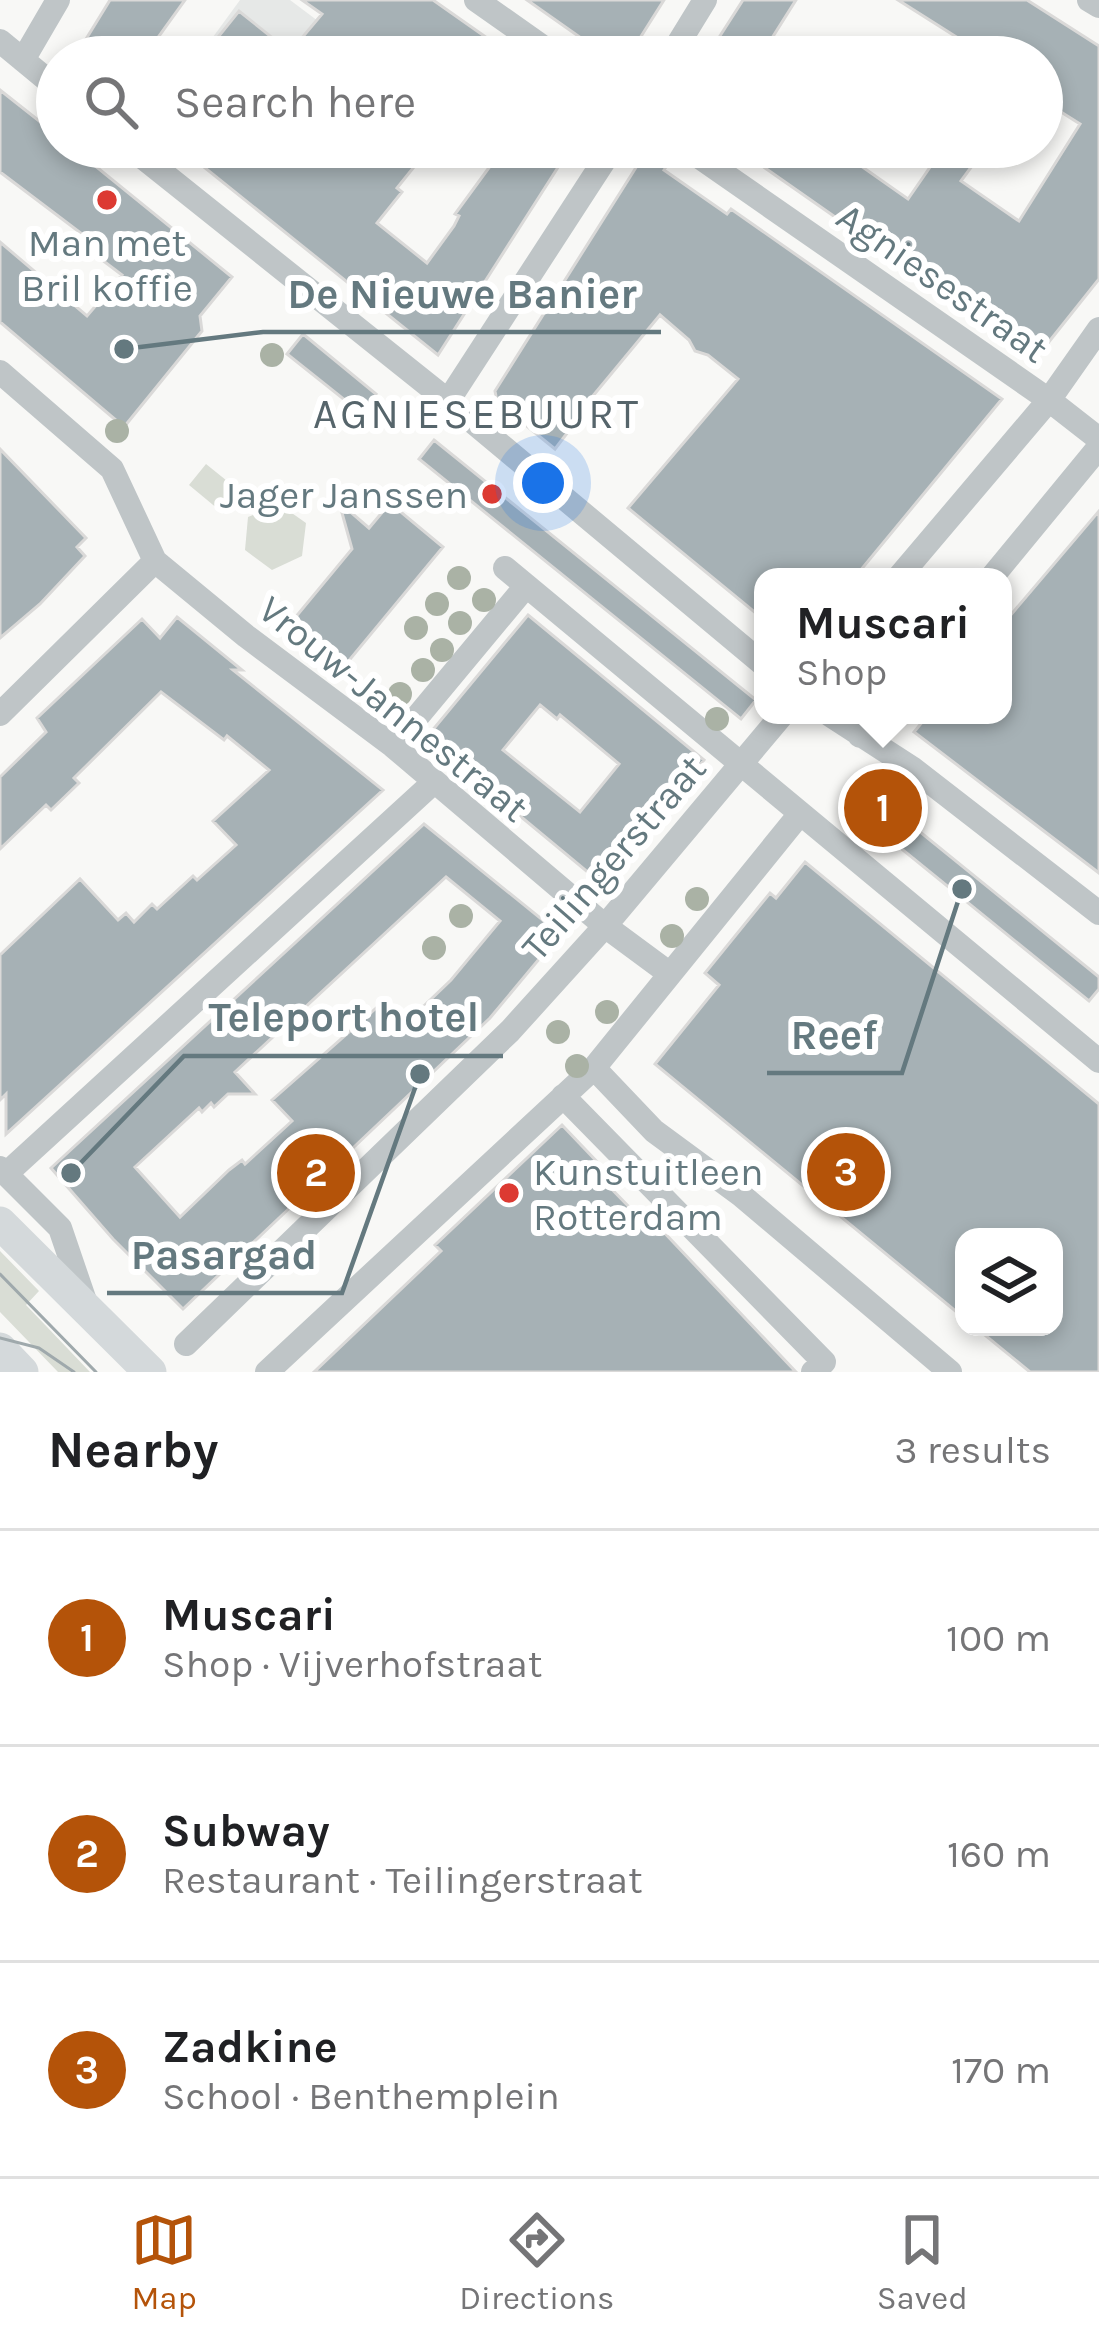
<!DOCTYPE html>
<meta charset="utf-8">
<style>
body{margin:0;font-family:Karla,sans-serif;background:#f2f2f2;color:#202124}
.controls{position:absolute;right:36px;bottom:36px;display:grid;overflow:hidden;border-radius:24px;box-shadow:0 6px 18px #0003}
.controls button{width:108px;height:108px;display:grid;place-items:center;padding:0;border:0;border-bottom:3px solid #e0e0e0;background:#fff;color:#202124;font:60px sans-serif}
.you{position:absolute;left:543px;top:483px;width:42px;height:42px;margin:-30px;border:9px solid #fff;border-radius:50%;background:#1a73e8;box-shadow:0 0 0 18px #1a73e833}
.badge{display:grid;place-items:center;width:78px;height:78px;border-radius:50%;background:#b45309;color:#fff;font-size:39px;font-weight:700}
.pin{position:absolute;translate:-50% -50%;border:6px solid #fff;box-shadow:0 3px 12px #0006}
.popup{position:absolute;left:754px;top:568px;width:258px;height:156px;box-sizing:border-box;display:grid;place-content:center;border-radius:24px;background:#fff;filter:drop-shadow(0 3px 9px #0005);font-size:39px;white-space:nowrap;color:#757577}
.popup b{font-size:45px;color:#202124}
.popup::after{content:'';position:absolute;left:50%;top:100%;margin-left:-24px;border:24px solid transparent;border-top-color:#fff}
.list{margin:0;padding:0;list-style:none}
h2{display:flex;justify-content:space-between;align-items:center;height:156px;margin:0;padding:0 48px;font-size:51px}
h2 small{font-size:39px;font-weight:400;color:#757577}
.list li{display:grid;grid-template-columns:78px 1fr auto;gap:36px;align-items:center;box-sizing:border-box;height:216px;padding:0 48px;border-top:3px solid #e0e0e0}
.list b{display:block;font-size:45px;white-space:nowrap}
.list p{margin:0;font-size:39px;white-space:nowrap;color:#757577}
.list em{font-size:39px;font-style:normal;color:#757577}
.icon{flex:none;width:66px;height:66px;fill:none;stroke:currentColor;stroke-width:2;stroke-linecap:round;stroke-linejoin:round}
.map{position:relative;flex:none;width:1099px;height:1372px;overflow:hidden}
.search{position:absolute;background:#fff;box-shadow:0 6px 18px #0003;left:36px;right:36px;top:36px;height:132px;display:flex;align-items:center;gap:30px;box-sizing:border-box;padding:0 42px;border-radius:66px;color:#757577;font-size:45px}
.sheet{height:804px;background:#fff}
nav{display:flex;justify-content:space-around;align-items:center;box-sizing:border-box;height:168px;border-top:3px solid #e0e0e0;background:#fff;font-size:33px;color:#757577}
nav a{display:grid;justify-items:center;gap:6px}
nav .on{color:#b45309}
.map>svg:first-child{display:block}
.built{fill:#e6e8e7}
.green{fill:#d9ddd5}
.building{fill:#a6b1b5;stroke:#dad9d8;stroke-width:3;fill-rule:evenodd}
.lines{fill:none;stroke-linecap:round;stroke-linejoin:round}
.street{stroke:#bfc5c7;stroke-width:24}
.secondary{stroke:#d4d9db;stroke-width:33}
.tram{stroke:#9fa9ac;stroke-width:3}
.tree{fill:#aab2a5}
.poi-dot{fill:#dc3a32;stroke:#fff;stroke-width:4.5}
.labels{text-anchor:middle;stroke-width:12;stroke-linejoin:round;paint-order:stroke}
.poi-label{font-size:39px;fill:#64797f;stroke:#fff}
.street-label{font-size:39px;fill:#64797f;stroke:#fff}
.neighbourhood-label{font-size:42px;letter-spacing:3px;fill:#56656b;stroke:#fff}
.leader{fill:none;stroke:#64797f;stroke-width:4.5}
.callout-dot{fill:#64797f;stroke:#fff;stroke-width:4.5}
.callout-label{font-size:42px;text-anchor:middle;font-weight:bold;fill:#64797f;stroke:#fff;stroke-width:12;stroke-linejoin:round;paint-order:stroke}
</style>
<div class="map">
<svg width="1099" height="1372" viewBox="0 0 1099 1372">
<rect width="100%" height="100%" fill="#f8f8f6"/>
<!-- built -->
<path class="built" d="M240,0H290L366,57H237L213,37Z"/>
<!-- green -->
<path class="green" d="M206,464L242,493L224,514L189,485Z
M279,504L306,523L302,556L272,570L245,550L248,517Z
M0,1251L39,1291L26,1305L90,1372H58L0,1312Z"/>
<!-- building -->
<path class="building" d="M110,0H185L144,57H75Z
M302,0H433L514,57H202L239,11L290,52L322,14Z
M527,0H664L628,57H608Z
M743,0H796L760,57H746L718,39Z
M898,0H1027L1099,46V279L1040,353L1031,354L735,147H834L908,199L944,147H986L961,181L1019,221L1080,124L1042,100V57H988Z
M0,90L57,135V147H72L232,277L200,316L202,331L124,427L0,322V242L87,316L122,275L85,247L90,240L0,172Z
M179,147H430L397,188L402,192L377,223L427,263L454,226L459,216L455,214L499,154L509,162L516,153L523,158L530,147H571L438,355Z
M647,150L668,164L664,170L727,214L731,209L1002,399L855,577H763V619L628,508L738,379L708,355L695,351L689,340L660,315L568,426L571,428L555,449L497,402L495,391Z
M303,334L376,394L361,413L287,354Z
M434,440L756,700L741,719L419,459Z
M0,449L86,538L77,547L85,556L40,604L0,638Z
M339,502L369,528L390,503L443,547L342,669L289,625L352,549Z
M1099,511V873L914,732L928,715H1003V624Z
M528,615L704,760L602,884L426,738ZM540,705L557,719L560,715L619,764L580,812L503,750Z
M177,617L242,670H233L383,790L6,1134V1094L0,1100V955L80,879L118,920L126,913L134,922L152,904L157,909L193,876L197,880L236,845L213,821L269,770L227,736L224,740L161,692L74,778L79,783L51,810L46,805L0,849V777L46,732L37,718L142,619L160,638Z
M861,784L1099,977V989L1089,1001L845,803Z
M424,824L560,934L490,1018L183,1309L113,1239L51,1168ZM446,877L500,921L451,980L404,1025L383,1002L272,1100L292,1121L245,1164L242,1160L229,1170L180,1217L135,1167L199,1108L202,1112L211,1103L214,1107L228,1094H255L235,1072Z
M805,862L1099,1104V1372H1030L975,1327H1054V1237H964V1318L655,1064L719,985L705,973L770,893L776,898Z
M562,1125L603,1168L597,1174L635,1213L641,1208L796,1372H314L441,1251L435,1245Z"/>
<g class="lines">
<!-- street -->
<path class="street" d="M476,0L557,57
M1089,0L1099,6
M0,41L57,88
M670,57L705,0
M23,60L58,0
M130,147L448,401L763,664
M685,147L1049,400L1099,439
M0,372L112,469L155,561L246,636L393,746L605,926L670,974
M448,401L613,147
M505,568L1099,1061
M899,577L1049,400L1099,329
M992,577L1099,447
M0,714L155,561
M830,715L912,768L1099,913
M860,736L878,715
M393,746L526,586
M594,1068L654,1131L741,1195L950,1372
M563,1096L824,1362L813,1372
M0,1168L60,1228L86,1304
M6,1174L434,782
M186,1344L510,1031L605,926L782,715
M267,1372L594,1068L799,815"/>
<!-- secondary -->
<path class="secondary" d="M0,1223L150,1372
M0,1349L22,1372"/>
<!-- tram -->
<path class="tram" d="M0,1274L96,1372
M0,1338L39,1348L74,1372"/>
</g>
<!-- trees -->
<g class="tree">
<circle cx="272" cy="355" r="12"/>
<circle cx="117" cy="431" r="12"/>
<circle cx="459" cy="578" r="12"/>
<circle cx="484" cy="600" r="12"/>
<circle cx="437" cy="604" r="12"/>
<circle cx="460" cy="623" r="12"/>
<circle cx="416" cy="628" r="12"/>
<circle cx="442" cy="650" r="12"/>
<circle cx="423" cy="670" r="12"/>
<circle cx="400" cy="694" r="12"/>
<circle cx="717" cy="719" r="12"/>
<circle cx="697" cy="899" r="12"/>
<circle cx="461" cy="916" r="12"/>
<circle cx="672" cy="936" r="12"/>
<circle cx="434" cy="948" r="12"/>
<circle cx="607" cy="1012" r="12"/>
<circle cx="558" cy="1032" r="12"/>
<circle cx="577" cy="1066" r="12"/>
</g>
<!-- markers -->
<g class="poi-dot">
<circle cx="107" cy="200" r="12"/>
<circle cx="492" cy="494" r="12"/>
<circle cx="509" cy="1193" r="12"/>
</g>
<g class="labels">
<!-- poi labels -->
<g class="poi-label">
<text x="107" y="256">Man met<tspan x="107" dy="45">Bril koffie</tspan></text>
<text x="468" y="508" text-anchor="end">Jager Janssen</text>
<text x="533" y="1185" text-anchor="start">Kunstuitleen<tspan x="533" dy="45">Rotterdam</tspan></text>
</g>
<!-- street labels -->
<g class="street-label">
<text transform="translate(943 282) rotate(35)" y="14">Agniesestraat</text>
<text transform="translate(394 708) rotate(39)" y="14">Vrouw-Jannestraat</text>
<text transform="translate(613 857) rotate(-49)" y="14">Teilingerstraat</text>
</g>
<!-- neighbourhood labels -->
<g class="neighbourhood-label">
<text x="477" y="428">AGNIESEBUURT</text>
</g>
</g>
<!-- callouts -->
<path class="leader" d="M124 349L263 332H661M71 1173L184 1056H503M962 889L902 1073H767M420 1074L342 1293H107"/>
<g class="callout-dot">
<circle cx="124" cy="349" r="12"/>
<circle cx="71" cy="1173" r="12"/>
<circle cx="962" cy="889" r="12"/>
<circle cx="420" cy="1074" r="12"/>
</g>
<g class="callout-label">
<text x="462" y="308">De Nieuwe Banier</text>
<text x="344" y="1031">Teleport hotel</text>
<text x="834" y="1049">Reef</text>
<text x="224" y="1269">Pasargad</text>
</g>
</svg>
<div class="controls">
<button><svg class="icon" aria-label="layers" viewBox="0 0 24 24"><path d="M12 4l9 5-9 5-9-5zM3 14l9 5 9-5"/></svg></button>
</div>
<div class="you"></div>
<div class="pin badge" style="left:883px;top:808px">1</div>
<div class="popup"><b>Muscari</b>Shop</div>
<div class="pin badge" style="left:316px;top:1173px">2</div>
<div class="pin badge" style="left:846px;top:1172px">3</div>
<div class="search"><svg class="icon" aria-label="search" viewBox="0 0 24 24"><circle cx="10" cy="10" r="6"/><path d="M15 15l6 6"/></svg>Search here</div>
</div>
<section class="sheet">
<h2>Nearby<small>3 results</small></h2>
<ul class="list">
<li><span class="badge">1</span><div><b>Muscari</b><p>Shop · Vijverhofstraat</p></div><em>100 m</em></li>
<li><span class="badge">2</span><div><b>Subway</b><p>Restaurant · Teilingerstraat</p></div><em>160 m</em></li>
<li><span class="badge">3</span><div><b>Zadkine</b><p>School · Benthemplein</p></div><em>170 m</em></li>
</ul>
</section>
<nav>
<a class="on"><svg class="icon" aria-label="map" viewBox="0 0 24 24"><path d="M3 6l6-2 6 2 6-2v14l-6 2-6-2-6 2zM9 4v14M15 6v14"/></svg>Map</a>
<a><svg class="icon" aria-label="directions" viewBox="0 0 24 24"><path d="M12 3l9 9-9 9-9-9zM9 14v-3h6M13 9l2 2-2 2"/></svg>Directions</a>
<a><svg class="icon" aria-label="saved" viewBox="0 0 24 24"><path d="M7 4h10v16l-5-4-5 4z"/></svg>Saved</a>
</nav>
